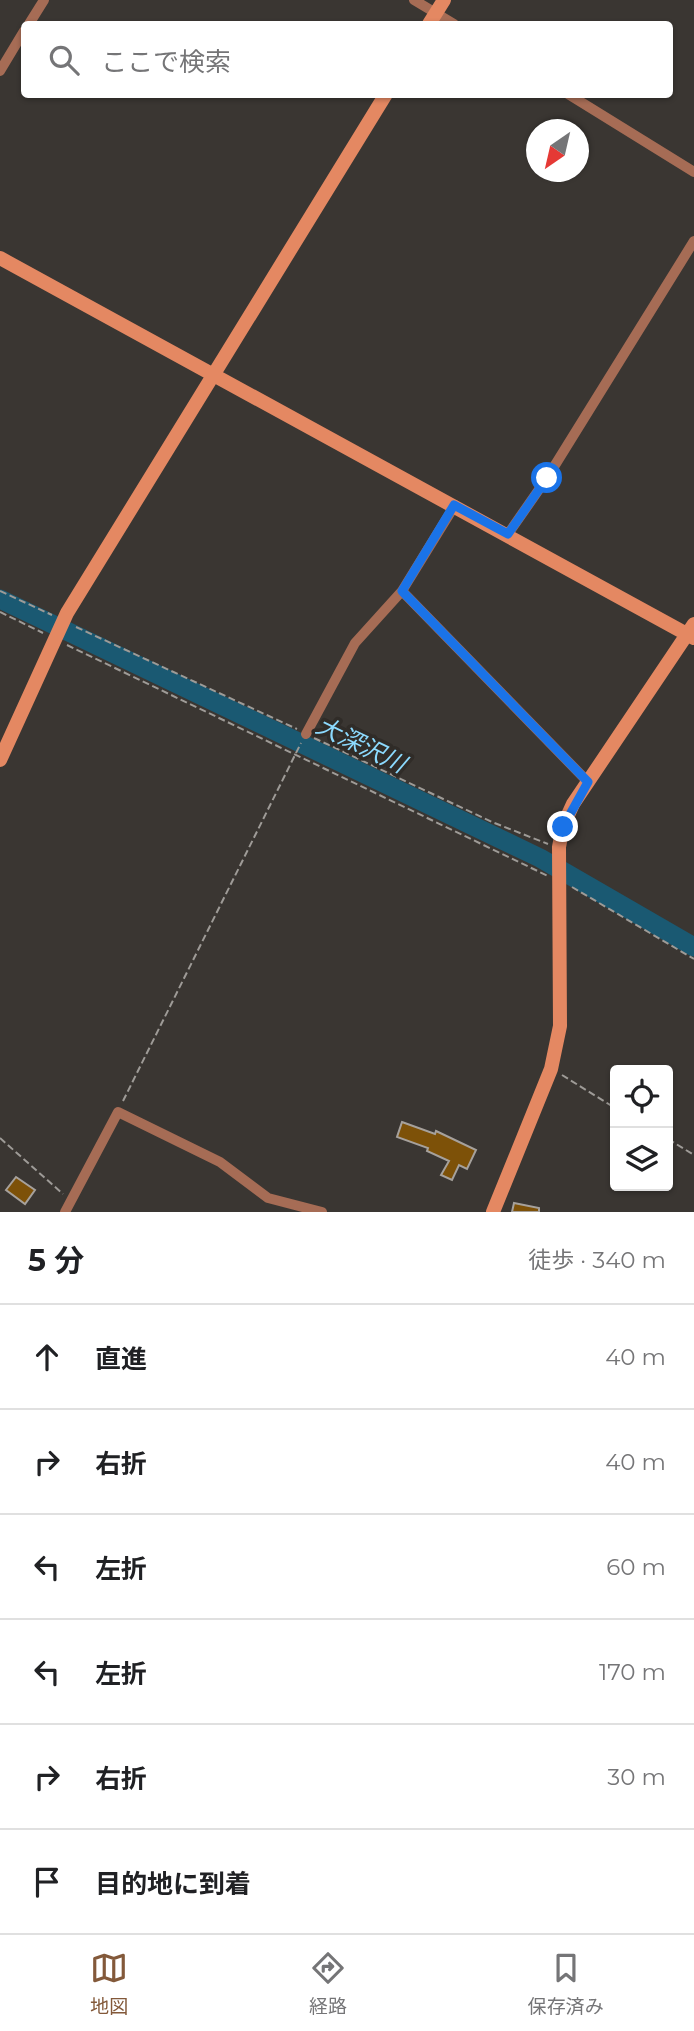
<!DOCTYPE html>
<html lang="ja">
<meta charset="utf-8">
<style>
body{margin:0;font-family:Montserrat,"Noto Sans JP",sans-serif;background:#f6f6f6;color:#202124}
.controls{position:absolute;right:21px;bottom:21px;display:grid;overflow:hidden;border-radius:7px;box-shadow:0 2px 5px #0004}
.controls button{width:63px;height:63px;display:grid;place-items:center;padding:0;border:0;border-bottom:2px solid #e0e0e0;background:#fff;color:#202124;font:35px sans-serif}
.compass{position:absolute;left:526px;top:119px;width:63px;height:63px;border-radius:50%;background:#fff;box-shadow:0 2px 5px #0004;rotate:214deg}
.stop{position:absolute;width:21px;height:21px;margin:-16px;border:5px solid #1a73e8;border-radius:50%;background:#fff}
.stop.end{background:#1a73e8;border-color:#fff;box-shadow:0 2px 7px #0008}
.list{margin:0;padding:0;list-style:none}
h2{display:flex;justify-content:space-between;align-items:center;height:91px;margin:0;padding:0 28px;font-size:30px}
h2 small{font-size:23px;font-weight:400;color:#757577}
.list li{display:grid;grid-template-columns:46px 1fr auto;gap:21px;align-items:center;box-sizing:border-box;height:105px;padding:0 28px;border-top:2px solid #e0e0e0}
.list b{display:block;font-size:26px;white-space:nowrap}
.list em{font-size:23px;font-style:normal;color:#757577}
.icon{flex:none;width:38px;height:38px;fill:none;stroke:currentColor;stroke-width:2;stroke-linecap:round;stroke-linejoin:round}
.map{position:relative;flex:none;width:694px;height:1212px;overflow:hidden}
.search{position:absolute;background:#fff;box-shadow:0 2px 5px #0004;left:21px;right:21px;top:21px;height:77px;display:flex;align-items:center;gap:18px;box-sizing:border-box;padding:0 24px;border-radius:7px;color:#757577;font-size:26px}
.sheet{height:721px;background:#fff}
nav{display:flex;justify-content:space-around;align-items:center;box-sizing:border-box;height:98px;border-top:2px solid #e0e0e0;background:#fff;font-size:19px;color:#757577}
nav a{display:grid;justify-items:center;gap:4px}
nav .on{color:#83593a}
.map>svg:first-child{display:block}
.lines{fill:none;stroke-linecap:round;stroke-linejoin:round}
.river{stroke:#1a5972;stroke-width:19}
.building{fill:#7d5108;stroke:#a6a19c;stroke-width:2}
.path{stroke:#9e9b97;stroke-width:2;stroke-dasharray:7 3.5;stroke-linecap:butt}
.street{stroke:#a66c55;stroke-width:10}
.secondary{stroke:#e48862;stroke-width:14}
.route{stroke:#1a73e8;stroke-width:9}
.labels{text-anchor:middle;stroke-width:7;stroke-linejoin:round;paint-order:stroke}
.water-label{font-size:24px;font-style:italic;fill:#8cdafe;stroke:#302c28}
</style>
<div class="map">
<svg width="694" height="1212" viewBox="0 0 694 1212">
<rect width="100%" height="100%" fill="#3a3632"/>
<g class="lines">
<!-- river -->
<path class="river" d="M0,599L540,858L694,947"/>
</g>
<!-- building -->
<path class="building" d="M402,1122L435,1134L436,1131L476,1150L467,1169L459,1165L452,1180L441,1175L449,1161L427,1151L428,1148L397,1137Z
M16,1177L35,1190L25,1204L6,1190Z
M514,1203L539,1208V1212H512Z"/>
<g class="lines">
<!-- path -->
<path class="path" d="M0,591L52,615
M0,612L43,633
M76,627L297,729
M67,645L548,876
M314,738L492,822L548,844
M572,887L694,959
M562,1075L615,1108
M123,1101L301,743
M0,1138L63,1194
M668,1139L694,1155"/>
<!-- street -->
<path class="street" d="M414,0L454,24
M29,24L44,0
M0,71L24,31
M568,94L694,172
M508,534L547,478L694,241
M402,591L588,782
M306,734L355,643L402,591L455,505
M65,1212L118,1112L220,1162L268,1198L322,1212"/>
<!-- secondary -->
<path class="secondary" d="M429,24L444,0
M0,258L694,638
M0,760L67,613L386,94
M493,1212L551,1069L560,1026L559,847L563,826L573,804L694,624"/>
</g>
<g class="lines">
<!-- route -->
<path class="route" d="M547,478L508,534L454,505L402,591L588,782L563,827"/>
</g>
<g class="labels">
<!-- water labels -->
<g class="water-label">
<text transform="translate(361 745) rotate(26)" y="8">大深沢川</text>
</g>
</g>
</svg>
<div class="controls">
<button><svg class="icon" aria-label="locate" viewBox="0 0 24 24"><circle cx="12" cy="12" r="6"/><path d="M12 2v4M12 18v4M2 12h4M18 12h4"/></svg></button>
<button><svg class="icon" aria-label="layers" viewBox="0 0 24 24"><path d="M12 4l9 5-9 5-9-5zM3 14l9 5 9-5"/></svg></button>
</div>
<svg class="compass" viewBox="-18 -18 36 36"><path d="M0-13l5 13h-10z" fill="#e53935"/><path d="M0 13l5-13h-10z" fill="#757577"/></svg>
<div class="stop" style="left:547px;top:478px"></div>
<div class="stop end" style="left:563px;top:827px"></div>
<div class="search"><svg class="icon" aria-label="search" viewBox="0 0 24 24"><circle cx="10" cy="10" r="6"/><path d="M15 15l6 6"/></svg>ここで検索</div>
</div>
<section class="sheet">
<h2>5 分<small>徒歩 · 340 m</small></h2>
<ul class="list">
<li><svg class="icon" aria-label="ahead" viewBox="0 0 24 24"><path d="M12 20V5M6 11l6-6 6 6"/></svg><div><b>直進</b></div><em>40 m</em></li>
<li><svg class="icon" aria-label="right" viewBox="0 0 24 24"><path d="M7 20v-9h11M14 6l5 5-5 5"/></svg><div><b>右折</b></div><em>40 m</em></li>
<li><svg class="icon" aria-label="left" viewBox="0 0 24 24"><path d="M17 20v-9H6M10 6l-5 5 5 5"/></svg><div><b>左折</b></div><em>60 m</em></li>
<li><svg class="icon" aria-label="left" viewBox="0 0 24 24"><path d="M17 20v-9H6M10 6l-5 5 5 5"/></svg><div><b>左折</b></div><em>170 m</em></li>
<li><svg class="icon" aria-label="right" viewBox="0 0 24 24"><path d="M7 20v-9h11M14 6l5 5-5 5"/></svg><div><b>右折</b></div><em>30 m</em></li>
<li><svg class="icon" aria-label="arrive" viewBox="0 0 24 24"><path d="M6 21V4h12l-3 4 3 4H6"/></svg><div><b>目的地に到着</b></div></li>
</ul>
</section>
<nav>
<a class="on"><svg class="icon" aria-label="map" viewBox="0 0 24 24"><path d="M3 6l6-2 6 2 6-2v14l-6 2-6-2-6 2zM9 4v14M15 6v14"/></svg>地図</a>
<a><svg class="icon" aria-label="directions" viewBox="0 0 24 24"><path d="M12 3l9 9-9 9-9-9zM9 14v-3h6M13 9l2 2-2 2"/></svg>経路</a>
<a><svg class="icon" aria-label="saved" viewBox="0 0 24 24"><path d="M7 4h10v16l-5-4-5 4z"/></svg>保存済み</a>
</nav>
